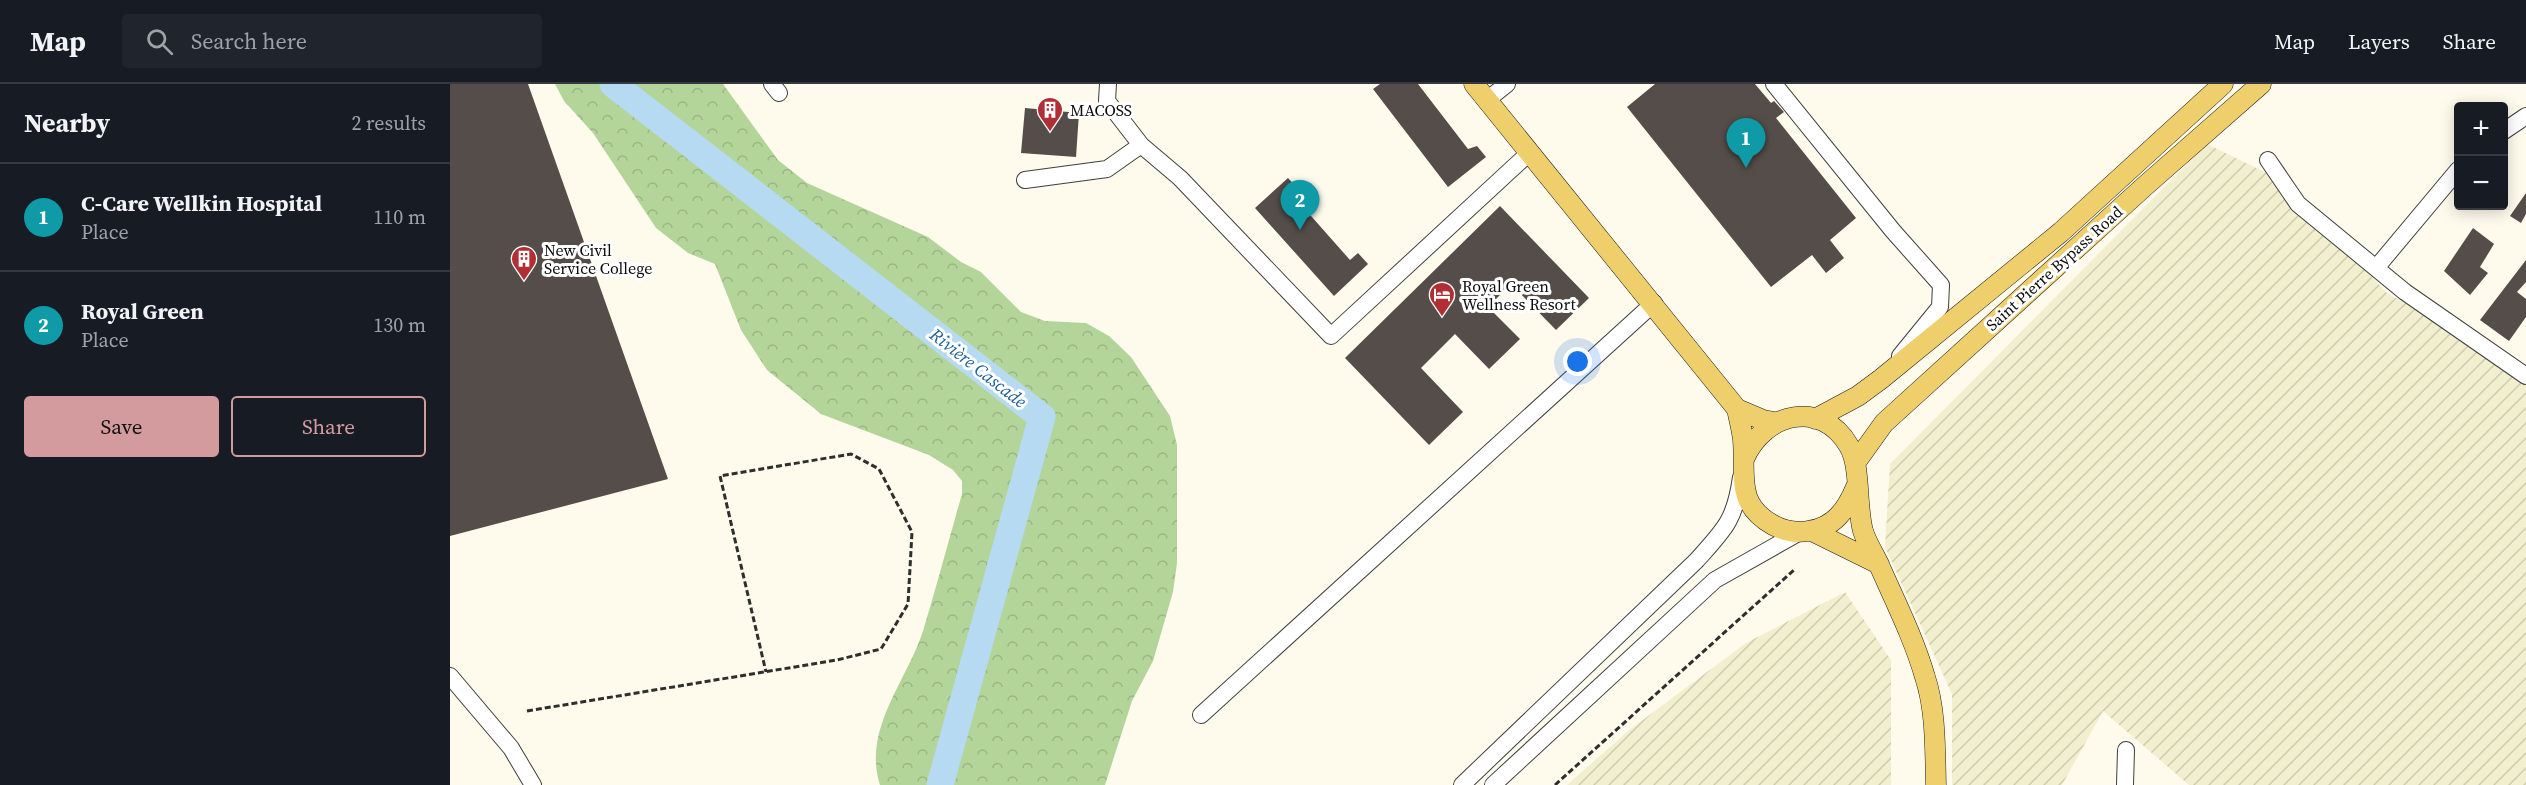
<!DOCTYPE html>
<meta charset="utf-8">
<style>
body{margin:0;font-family:"Source Serif 4",serif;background:#20242c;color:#f1f3f6}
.controls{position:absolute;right:18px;top:18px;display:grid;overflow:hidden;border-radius:6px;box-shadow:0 3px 15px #0003}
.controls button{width:54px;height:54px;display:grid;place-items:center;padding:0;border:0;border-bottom:2px solid #363941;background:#171b24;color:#f1f3f6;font:30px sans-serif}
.you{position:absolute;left:1128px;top:278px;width:21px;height:21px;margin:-15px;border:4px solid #fff;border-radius:50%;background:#1a73e8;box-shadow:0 0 0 9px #1a73e833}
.badge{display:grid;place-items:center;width:39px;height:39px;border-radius:50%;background:#d49b9f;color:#fff;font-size:20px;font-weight:700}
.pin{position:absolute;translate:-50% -50px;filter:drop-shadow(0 2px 3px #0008)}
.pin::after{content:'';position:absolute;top:32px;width:21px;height:18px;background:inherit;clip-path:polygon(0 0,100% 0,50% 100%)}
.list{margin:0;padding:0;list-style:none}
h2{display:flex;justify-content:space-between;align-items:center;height:78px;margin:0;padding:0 24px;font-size:26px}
h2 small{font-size:20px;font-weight:400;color:#9ea1a6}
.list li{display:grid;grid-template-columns:39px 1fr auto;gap:18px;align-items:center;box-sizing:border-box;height:108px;padding:0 24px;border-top:2px solid #363941}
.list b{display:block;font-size:22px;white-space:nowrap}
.list p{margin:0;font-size:20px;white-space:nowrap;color:#9ea1a6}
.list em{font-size:20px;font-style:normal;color:#9ea1a6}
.actions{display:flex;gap:12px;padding:18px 24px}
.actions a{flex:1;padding:14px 0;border:2px solid #d49b9f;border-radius:6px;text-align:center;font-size:21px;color:#d49b9f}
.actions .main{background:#d49b9f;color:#111}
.icon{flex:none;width:33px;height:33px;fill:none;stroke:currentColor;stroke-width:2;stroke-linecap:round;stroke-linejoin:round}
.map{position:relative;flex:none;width:2076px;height:701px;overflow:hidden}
header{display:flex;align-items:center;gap:36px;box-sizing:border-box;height:84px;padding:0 30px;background:#171b24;border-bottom:2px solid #363941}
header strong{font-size:28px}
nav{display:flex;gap:33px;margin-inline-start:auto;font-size:21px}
.search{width:420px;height:54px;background:#20242c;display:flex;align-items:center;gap:15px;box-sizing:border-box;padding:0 21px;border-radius:6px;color:#9ea1a6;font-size:22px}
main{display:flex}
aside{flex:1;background:#171b24}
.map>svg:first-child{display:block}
.farmland{fill:url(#farmland-furrows)}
.forest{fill:url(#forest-crowns)}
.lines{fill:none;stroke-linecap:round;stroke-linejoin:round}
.river{stroke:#b5daf1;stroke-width:27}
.building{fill:#544d49}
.minor-casing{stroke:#3f3f3f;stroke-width:18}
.major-casing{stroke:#1d1d1d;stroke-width:21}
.path{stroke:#2e2e2e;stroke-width:3;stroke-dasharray:6 3;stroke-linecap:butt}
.minor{stroke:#fff;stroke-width:16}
.major{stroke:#eecf6c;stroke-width:20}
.labels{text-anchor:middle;stroke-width:6;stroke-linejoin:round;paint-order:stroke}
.poi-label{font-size:16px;fill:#0c0c0c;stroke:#fff;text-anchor:start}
.street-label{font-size:16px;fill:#0c0c0c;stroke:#fff}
.water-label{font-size:18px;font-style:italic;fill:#1f6094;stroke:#fff}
</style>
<header>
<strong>Map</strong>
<div class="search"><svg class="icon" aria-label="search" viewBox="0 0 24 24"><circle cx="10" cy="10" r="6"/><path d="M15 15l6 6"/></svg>Search here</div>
<nav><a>Map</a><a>Layers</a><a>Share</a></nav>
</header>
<main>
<aside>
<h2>Nearby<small>2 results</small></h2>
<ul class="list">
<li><span class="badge" style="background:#0f9aa8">1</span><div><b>C-Care Wellkin Hospital</b><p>Place</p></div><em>110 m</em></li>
<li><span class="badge" style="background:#0f9aa8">2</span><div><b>Royal Green</b><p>Place</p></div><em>130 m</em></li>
</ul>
<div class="actions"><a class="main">Save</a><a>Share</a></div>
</aside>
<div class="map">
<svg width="2076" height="701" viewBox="0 0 2076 701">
<defs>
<pattern id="farmland-furrows" width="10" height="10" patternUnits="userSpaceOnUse" patternTransform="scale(1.5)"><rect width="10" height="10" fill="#f1efce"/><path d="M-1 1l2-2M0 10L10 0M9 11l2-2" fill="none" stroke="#cdccb0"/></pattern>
<pattern id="forest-crowns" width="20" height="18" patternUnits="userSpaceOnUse" patternTransform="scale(1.5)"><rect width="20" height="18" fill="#b4d599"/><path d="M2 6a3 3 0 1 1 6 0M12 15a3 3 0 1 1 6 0" fill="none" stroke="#9ab683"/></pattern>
</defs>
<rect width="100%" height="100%" fill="#fefaec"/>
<!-- farmland -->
<path class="farmland" d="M1757,60L1833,97L1937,209L2076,288V701H1739L1653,627L1612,701H1502V610L1435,463L1440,380Z
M1395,508L1441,576V701H1117L1178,647L1296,559Z"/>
<!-- forest -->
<path class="forest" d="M105,0H273L328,76L357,99L478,153L511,178L531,188L571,228L595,237L636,239L659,252L681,273L720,332L727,361V479L723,508L703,577L682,617L655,701H430C412,645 457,597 473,547C487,501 499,455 512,410V397L503,386L479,371L371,330L317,286L291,246L265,180L238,169L206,144L143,49L114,17Z"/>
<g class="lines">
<!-- river -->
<path class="river" d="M163,0L592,333L490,701"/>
</g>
<!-- building -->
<path class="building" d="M0,0H78L218,395L0,452Z
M930,0H968L1018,65L1027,62L1036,73L998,103L923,5Z
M1205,0H1305L1321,19L1324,17L1334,28L1326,34L1406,134L1380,156L1394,174L1376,189L1362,171L1321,203L1177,23Z
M575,24L629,29L626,73L571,69Z
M838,94L852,109L846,115L900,176L908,169L918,180L884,212L805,124Z
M2076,109V130L2071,139L2060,132Z
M1050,122L1139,214L1106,246L1061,200L1038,223L1070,255L1039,285L1005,250L971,284L1013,328L979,361L895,274Z
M2023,144L2044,160L2030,183L2038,189L2020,211L1994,187Z
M2076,176V198L2067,208L2076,215V233L2059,257L2030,236Z"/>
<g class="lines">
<defs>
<path id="minor" d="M322,0L329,9
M658,0L657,17L691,61L730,94L881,252L1078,70
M1324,0L1443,147L1491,201L1490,223L1450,272
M1037,16L1057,0
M2054,47L2076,32
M1818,76L1848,120L1955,208L2076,292
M575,96L657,85L691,61
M1926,184L2008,86
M0,592L61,664L83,701
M751,631L1204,219
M1012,701L1246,477C1274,446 1285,437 1291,393
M1043,701L1265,496L1350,448
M1675,701L1676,666"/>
<path id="major" d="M1024,0L1287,325L1313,336L1325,338
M1287,325C1289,335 1292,346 1293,356C1296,391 1285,420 1323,441C1334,447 1346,449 1358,447C1384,444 1397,425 1406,403
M1365,335L1408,312L1431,295L1611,148L1773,0
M1294,375C1314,329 1371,314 1399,362C1411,382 1406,421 1413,447C1417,460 1425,471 1430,483C1446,519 1464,555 1475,593C1486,626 1485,666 1486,701
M1406,378L1434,339L1696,101L1811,0
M1362,447L1429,480"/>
</defs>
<!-- minor casing -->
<use href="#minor" class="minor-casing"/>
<!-- major casing -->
<use href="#major" class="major-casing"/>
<!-- path -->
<path class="path" d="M77,627L387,576L431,565L458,520L462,448L429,385L401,370L270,392L316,588
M1105,701L1345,485"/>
<!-- minor -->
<use href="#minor" class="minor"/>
<!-- major -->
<use href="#major" class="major"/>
</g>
<!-- icons -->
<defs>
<symbol id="building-pin" viewBox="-11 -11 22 30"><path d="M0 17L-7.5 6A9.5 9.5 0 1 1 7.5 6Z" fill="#b12f34" stroke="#fff"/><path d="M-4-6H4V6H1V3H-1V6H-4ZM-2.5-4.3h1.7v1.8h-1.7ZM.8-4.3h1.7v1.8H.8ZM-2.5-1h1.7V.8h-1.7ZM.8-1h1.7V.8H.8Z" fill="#fff"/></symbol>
<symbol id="hotel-pin" viewBox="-11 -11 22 30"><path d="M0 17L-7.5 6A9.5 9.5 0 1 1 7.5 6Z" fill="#b12f34" stroke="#fff"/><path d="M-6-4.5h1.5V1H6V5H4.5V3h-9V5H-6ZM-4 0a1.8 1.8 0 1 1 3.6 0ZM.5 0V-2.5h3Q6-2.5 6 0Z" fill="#fff"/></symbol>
</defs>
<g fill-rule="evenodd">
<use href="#building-pin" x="585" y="11" width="30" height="40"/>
<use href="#building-pin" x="59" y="160" width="30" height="40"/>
<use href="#hotel-pin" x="977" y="196" width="30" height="40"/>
</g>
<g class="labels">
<!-- poi labels -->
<g class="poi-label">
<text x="620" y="32">MACOSS</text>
<text x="94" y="172">New Civil<tspan x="94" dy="18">Service College</tspan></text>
<text x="1012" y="208">Royal Green<tspan x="1012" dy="18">Wellness Resort</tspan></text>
</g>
<!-- street labels -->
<g class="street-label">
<text transform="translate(1604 184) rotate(-42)" y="6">Saint Pierre Bypass Road</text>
</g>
<!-- water labels -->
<g class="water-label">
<text transform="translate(528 284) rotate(38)" y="6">Rivière Cascade</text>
</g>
</g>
</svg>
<div class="controls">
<button>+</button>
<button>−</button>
</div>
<div class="you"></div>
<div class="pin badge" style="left:1296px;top:84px;background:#0f9aa8">1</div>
<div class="pin badge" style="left:850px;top:146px;background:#0f9aa8">2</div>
</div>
</main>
